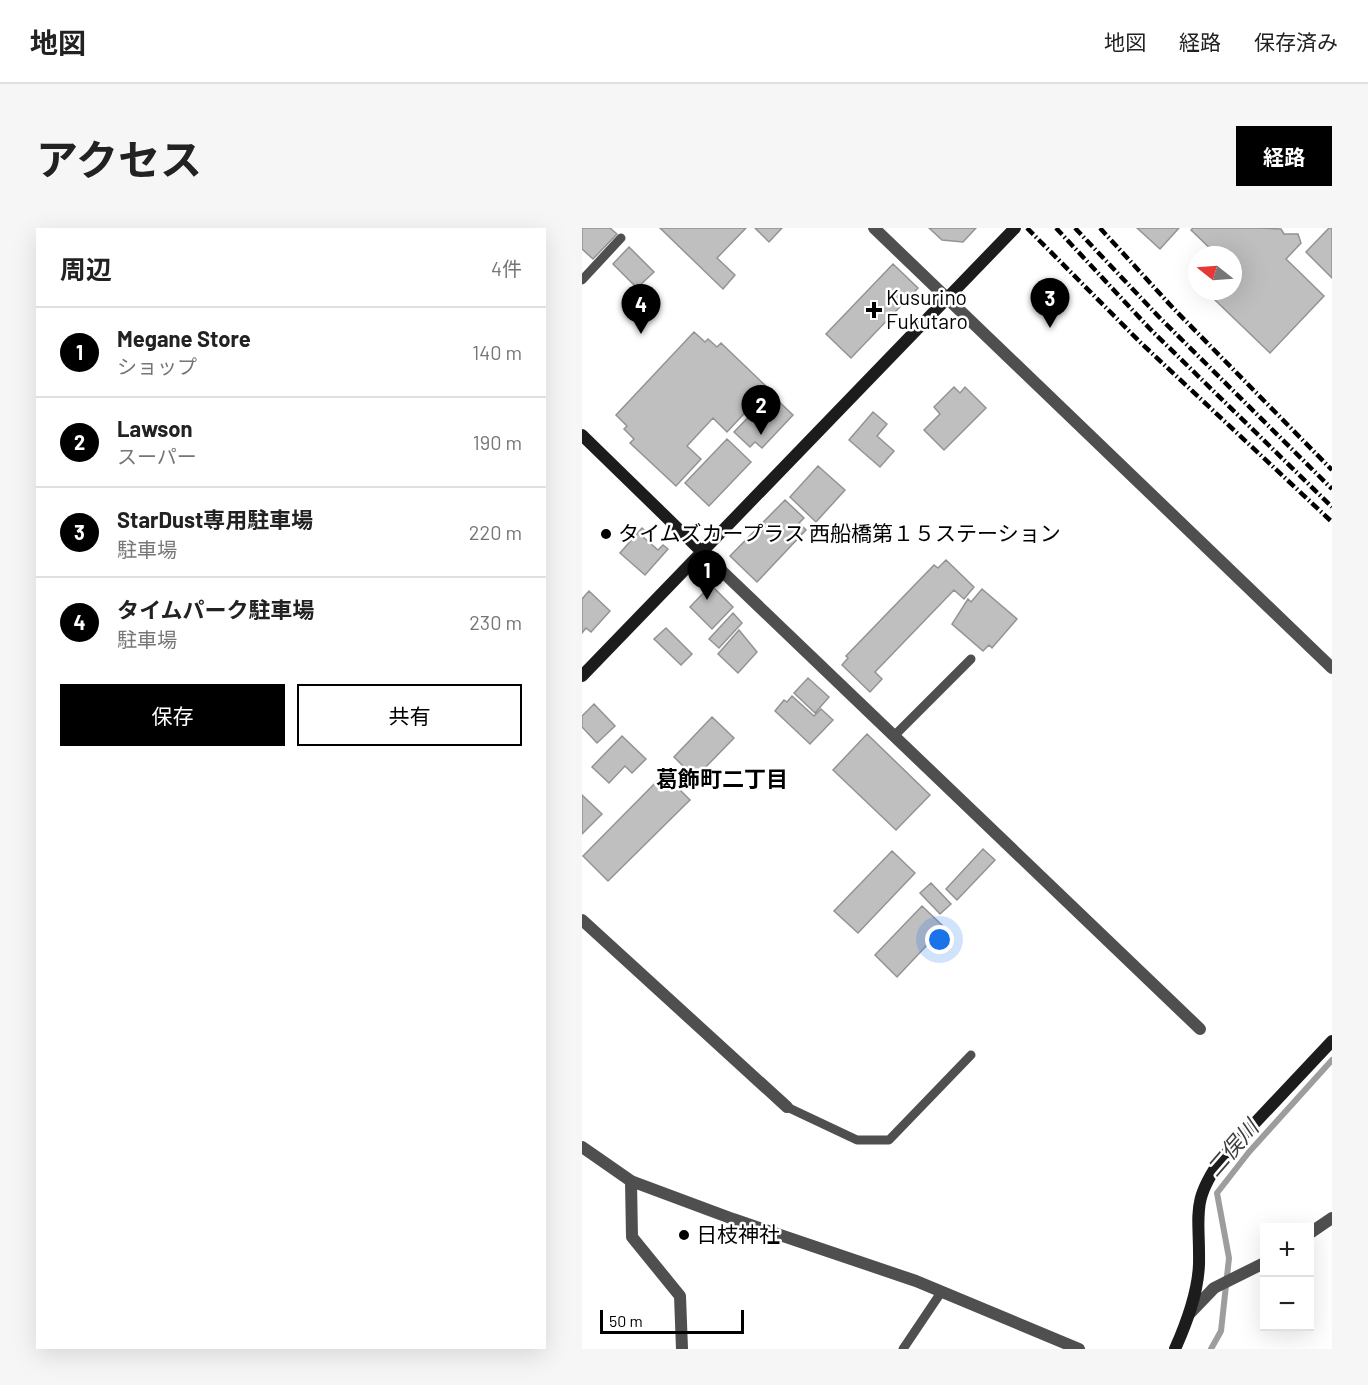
<!DOCTYPE html>
<html lang="ja">
<meta charset="utf-8">
<style>
body{margin:0;font-family:Barlow,"Noto Sans JP",sans-serif;background:#f6f6f6;color:#222}
.controls{position:absolute;right:18px;bottom:18px;display:grid;overflow:hidden;border-radius:0px;box-shadow:0 6px 24px #0002}
.controls button{width:54px;height:54px;display:grid;place-items:center;padding:0;border:0;border-bottom:2px solid #e0e0e0;background:#fff;color:#222;font:30px sans-serif}
.compass{position:absolute;left:606px;top:18px;width:54px;height:54px;border-radius:50%;background:#fff;box-shadow:0 6px 24px #0002;rotate:287deg}
.scale{position:absolute;left:18px;bottom:15px;width:144px;box-sizing:border-box;padding-left:6px;border:3px solid #000;border-top:0;font-size:16px;line-height:21px;white-space:nowrap;color:#000;-webkit-text-stroke:4px #fff;paint-order:stroke}
.you{position:absolute;left:358px;top:712px;width:21px;height:21px;margin:-15px;border:4px solid #fff;border-radius:50%;background:#1a73e8;box-shadow:0 0 0 9px #1a73e833}
.badge{display:grid;place-items:center;width:39px;height:39px;border-radius:50%;background:#000;color:#fff;font-size:20px;font-weight:700}
.pin{position:absolute;translate:-50% -50px;filter:drop-shadow(0 2px 3px #0008)}
.pin::after{content:'';position:absolute;top:32px;width:21px;height:18px;background:inherit;clip-path:polygon(0 0,100% 0,50% 100%)}
.list{margin:0;padding:0;list-style:none}
h2{display:flex;justify-content:space-between;align-items:center;height:78px;margin:0;padding:0 24px;font-size:26px}
h2 small{font-size:20px;font-weight:400;color:#767676}
.list li{display:grid;grid-template-columns:39px 1fr auto;gap:18px;align-items:center;box-sizing:border-box;height:90px;padding:0 24px;border-top:2px solid #e0e0e0}
.list b{display:block;font-size:22px;white-space:nowrap}
.list p{margin:0;font-size:20px;white-space:nowrap;color:#767676}
.list em{font-size:20px;font-style:normal;color:#767676}
.actions{display:flex;gap:12px;padding:18px 24px}
.actions a{flex:1;padding:14px 0;border:2px solid #000;border-radius:0px;text-align:center;font-size:21px;color:#000}
.actions .main{background:#000;color:#fff}
.map{position:relative;flex:none;width:750px;height:1121px;overflow:hidden;border-radius:0px}
header{display:flex;align-items:center;gap:36px;box-sizing:border-box;height:84px;padding:0 30px;background:#fff;border-bottom:2px solid #e0e0e0}
header strong{font-size:28px}
nav{display:flex;gap:33px;margin-inline-start:auto;font-size:21px}
.intro{display:flex;align-items:center;justify-content:space-between;box-sizing:border-box;height:144px;padding:0 36px}
h1{margin:0;font-size:42px}
.button{padding:15px 27px;border-radius:0px;background:#000;color:#fff;font-size:21px;font-weight:700}
main{display:flex;gap:36px;padding:0 36px}
aside{flex:1;background:#fff;border-radius:0px;box-shadow:0 6px 24px #0002}
.map>svg:first-child{display:block}
.lines{fill:none;stroke-linecap:round;stroke-linejoin:round}
.stream{stroke:#9d9d9d;stroke-width:6}
.building{fill:#bfbfbf;stroke:#939393;stroke-width:1.5}
.lane{stroke:#4f4f4f;stroke-width:9}
.street{stroke:#4f4f4f;stroke-width:12}
.secondary{stroke:#1c1c1c;stroke-width:12}
.rail{stroke:#000;stroke-width:4.5;stroke-dasharray:9 3 1.5 3;stroke-linecap:butt}
.poi-dot{fill:#000;stroke:#fff;stroke-width:2}
.labels{text-anchor:middle;stroke-width:5;stroke-linejoin:round;paint-order:stroke}
.poi-label{font-size:21px;fill:#000;stroke:#fff;text-anchor:start}
.neighbourhood-label{font-size:22px;font-weight:bold;fill:#000;stroke:#fff}
.water-label{font-size:22px;font-style:italic;fill:#3e3e3e;stroke:#fff}
</style>
<header>
<strong>地図</strong>
<nav><a>地図</a><a>経路</a><a>保存済み</a></nav>
</header>
<div class="intro"><h1>アクセス</h1><a class="button">経路</a></div>
<main>
<aside>
<h2>周辺<small>4件</small></h2>
<ul class="list">
<li><span class="badge">1</span><div><b>Megane Store</b><p>ショップ</p></div><em>140 m</em></li>
<li><span class="badge">2</span><div><b>Lawson</b><p>スーパー</p></div><em>190 m</em></li>
<li><span class="badge">3</span><div><b>StarDust専用駐車場</b><p>駐車場</p></div><em>220 m</em></li>
<li><span class="badge">4</span><div><b>タイムパーク駐車場</b><p>駐車場</p></div><em>230 m</em></li>
</ul>
<div class="actions"><a class="main">保存</a><a>共有</a></div>
</aside>
<div class="map">
<svg width="750" height="1121" viewBox="0 0 750 1121">
<rect width="100%" height="100%" fill="#fff"/>
<g class="lines">
<!-- stream -->
<path class="stream" d="M629,1121L639,1103L647,1030L635,965L667,924L750,832"/>
</g>
<!-- building -->
<path class="building" d="M0,0H28L35,6L11,31L0,21Z
M78,0H164L135,30L153,47L141,61Z
M173,0H200L187,14Z
M347,0H394L381,14L360,12Z
M555,0H597L578,21Z
M611,0H677L699,1L702,6H716L719,15L704,31L742,68L688,125L633,72L642,63H651V54L657,48L651,42V27H635L609,2Z
M747,0H750V50L724,24Z
M47,19L72,44L55,60L31,36Z
M311,36L336,60L269,130L244,106Z
M112,104L123,114L126,111L135,119L139,115L186,160L145,204L131,190L105,218L119,231L94,258L48,215L52,211L42,201L45,198L34,187Z
M372,159L378,165L383,159L404,180L362,222L342,202L358,186L352,179Z
M189,166L211,187L180,220L173,214L168,219L152,204Z
M291,184L305,196L295,208L312,223L298,239L267,212Z
M145,211L169,234L127,278L103,255Z
M236,238L263,262L234,294L208,269Z
M203,272L222,290L217,295L224,302L175,354L148,328Z
M60,300L65,304L61,309L76,322L81,317L86,321L63,347L38,325Z
M364,332L392,359L382,371L372,362L293,444L300,451L288,464L260,437L266,430L264,428L352,337L356,340Z
M129,357L151,379L130,401L108,379Z
M400,361L435,391L410,420L407,417L401,423L370,396L386,371L389,374Z
M7,363L28,383L9,404L4,400L0,405V371Z
M151,385L160,395L137,420L127,411Z
M84,400L110,426L99,437L72,411Z
M157,402L175,424L156,445L136,426Z
M226,450L247,469L233,485L212,465Z
M210,468L232,488L239,481L251,492L228,516L193,483L202,472L205,474Z
M12,476L33,498L15,515L0,499V488Z
M130,489L152,510L113,550L92,529Z
M285,506L348,567L314,602L251,542Z
M40,508L64,531L50,545L43,538L27,555L10,539Z
M82,546L108,572L26,653L1,628Z
M0,567L20,586L0,606Z
M401,621L413,632L375,672L364,661Z
M310,623L333,645L276,705L252,683Z
M349,655L369,676L358,686L338,665Z
M340,678L362,699L315,749L293,727Z"/>
<g class="lines">
<!-- lane -->
<path class="lane" d="M0,52L39,10
M312,508L389,431
M205,879L275,912H307L389,827
M321,1121L360,1063"/>
<!-- street -->
<path class="street" d="M292,0L750,440
M120,324L618,801
M0,692L205,879
M0,919L49,953L151,991L334,1053L497,1121
M49,953L50,1009L98,1068L100,1121
M728,1005L750,990
M608,1085L632,1060L682,1035"/>
<!-- secondary -->
<path class="secondary" d="M0,207L120,324
M0,448L433,0
M593,1121C605,1094 616,1065 617,1036C618,985 608,975 640,930L750,813"/>
<!-- rail -->
<path class="rail" d="M445,0L559,115L750,294
M474,0L569,102L750,279
M493,0L577,89L750,261
M518,0L591,80L750,242"/>
</g>
<!-- markers -->
<g class="poi-dot">
<path d="M289 73h6v6h6v6h-6v6h-6v-6h-6v-6h6z"/>
<circle cx="24" cy="306" r="6"/>
<circle cx="102" cy="1007" r="6"/>
</g>
<g class="labels">
<!-- poi labels -->
<g class="poi-label">
<text x="304" y="77">Kusurino<tspan x="304" dy="24">Fukutaro</tspan></text>
<text x="36" y="313">タイムズカープラス 西船橋第１５ステーション</text>
<text x="114" y="1014">日枝神社</text>
</g>
<!-- neighbourhood labels -->
<g class="neighbourhood-label">
<text x="140" y="559">葛飾町二丁目</text>
</g>
<!-- water labels -->
<g class="water-label">
<text transform="translate(650 920) rotate(-49)" y="8">二俣川</text>
</g>
</g>
</svg>
<div class="controls">
<button>+</button>
<button>−</button>
</div>
<svg class="compass" viewBox="-18 -18 36 36"><path d="M0-13l5 13h-10z" fill="#e53935"/><path d="M0 13l5-13h-10z" fill="#767676"/></svg>
<div class="scale">50 m</div>
<div class="you"></div>
<div class="pin badge" style="left:125px;top:372px">1</div>
<div class="pin badge" style="left:179px;top:207px">2</div>
<div class="pin badge" style="left:468px;top:100px">3</div>
<div class="pin badge" style="left:59px;top:106px">4</div>
</div>
</main>
